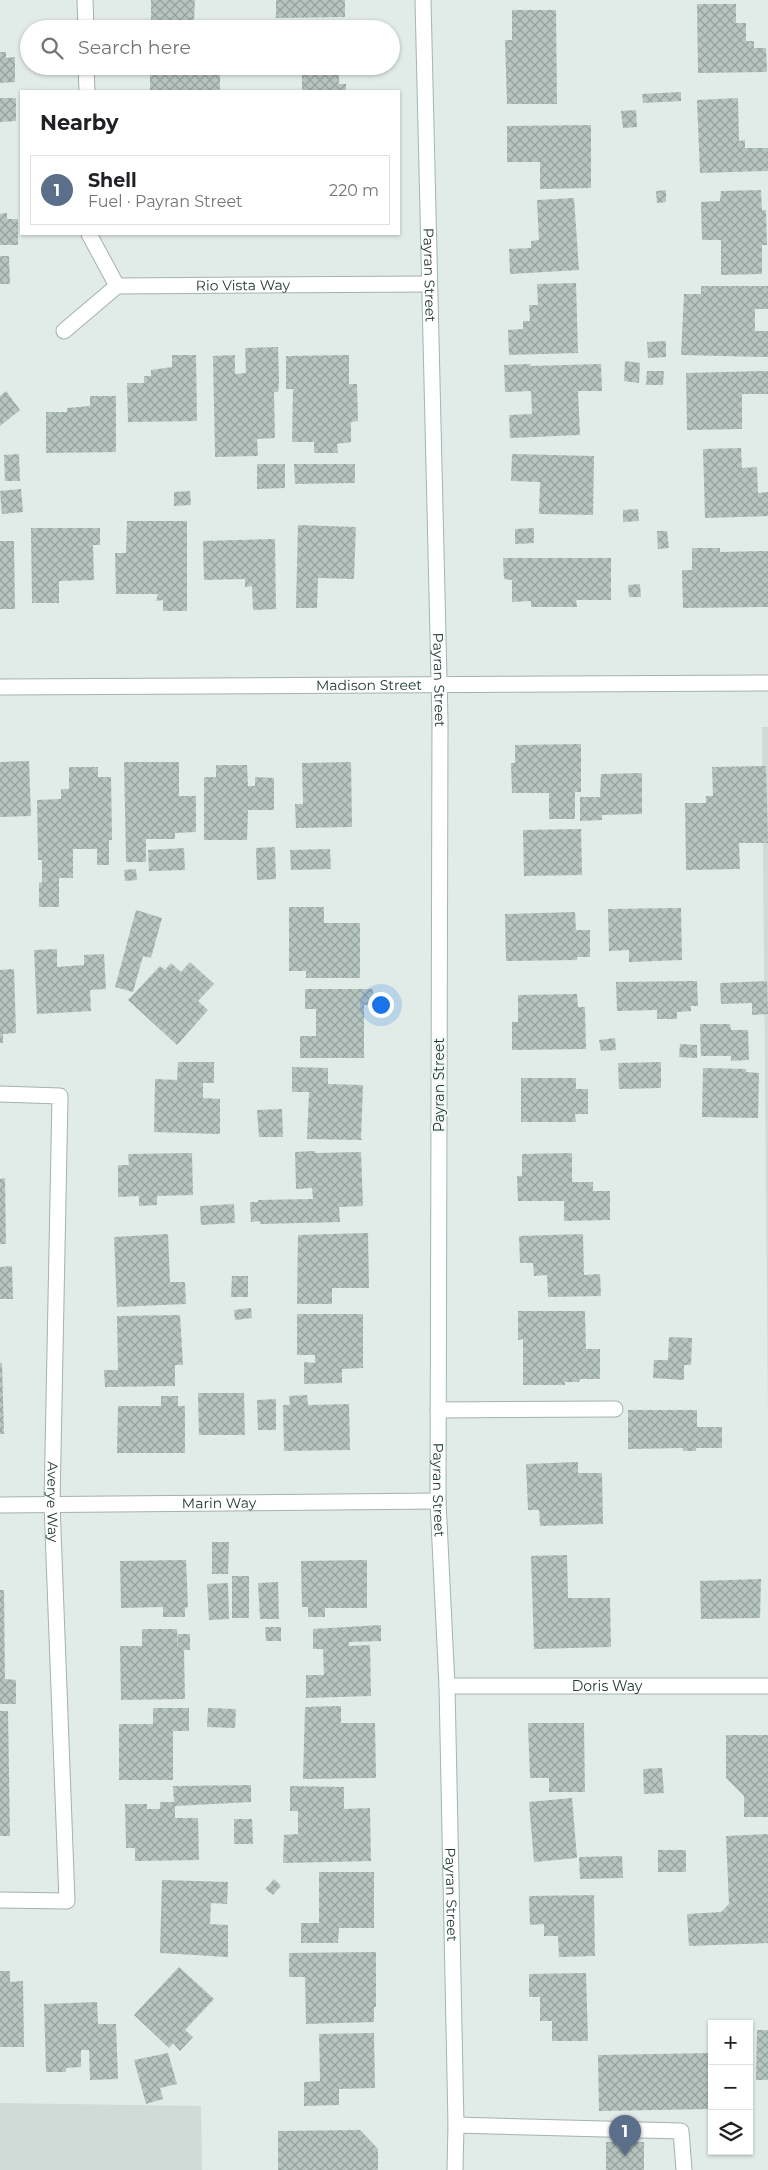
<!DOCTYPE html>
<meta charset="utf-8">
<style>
body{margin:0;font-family:Montserrat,sans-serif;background:#f2f2f2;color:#202124}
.controls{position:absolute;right:15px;bottom:15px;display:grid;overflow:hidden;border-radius:0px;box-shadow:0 1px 4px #0004}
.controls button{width:45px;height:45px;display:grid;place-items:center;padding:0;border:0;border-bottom:1px solid #e0e0e0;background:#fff;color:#202124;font:25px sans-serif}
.you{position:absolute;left:380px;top:1004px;width:18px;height:18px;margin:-12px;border:4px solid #fff;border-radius:50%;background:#1a73e8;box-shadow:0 0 0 8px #1a73e833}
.badge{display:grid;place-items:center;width:32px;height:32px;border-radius:50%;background:#0f766e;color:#fff;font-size:16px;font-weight:700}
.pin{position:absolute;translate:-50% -41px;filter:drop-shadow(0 1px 2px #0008)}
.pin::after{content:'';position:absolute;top:26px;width:18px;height:15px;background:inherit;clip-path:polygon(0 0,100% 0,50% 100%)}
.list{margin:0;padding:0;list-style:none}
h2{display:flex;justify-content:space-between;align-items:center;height:65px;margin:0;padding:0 20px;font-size:21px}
h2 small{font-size:16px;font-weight:400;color:#757577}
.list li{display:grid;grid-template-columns:32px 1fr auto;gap:15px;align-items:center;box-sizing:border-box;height:70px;margin:0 10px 10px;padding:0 10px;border:1px solid #e0e0e0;border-radius:0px}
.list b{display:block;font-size:19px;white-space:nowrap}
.list p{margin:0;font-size:16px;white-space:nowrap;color:#757577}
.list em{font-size:16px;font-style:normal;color:#757577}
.icon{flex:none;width:28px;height:28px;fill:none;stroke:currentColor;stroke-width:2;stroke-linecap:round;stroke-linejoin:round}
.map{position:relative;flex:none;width:768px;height:2170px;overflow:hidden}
.search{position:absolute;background:#fff;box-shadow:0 1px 4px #0004;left:20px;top:20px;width:380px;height:55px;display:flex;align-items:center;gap:12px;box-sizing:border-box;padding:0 18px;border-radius:28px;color:#757577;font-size:19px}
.panel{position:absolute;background:#fff;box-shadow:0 1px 4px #0004;left:20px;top:90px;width:380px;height:145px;border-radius:0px}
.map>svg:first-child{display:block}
.built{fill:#d0dad7}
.building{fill:url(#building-cross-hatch)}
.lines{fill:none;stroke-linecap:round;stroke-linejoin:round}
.lane-casing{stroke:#a4b2b0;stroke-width:17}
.street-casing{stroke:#a4b2b0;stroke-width:17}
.secondary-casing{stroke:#a1b6b2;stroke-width:17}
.lane{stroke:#fff;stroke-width:15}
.street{stroke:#fff;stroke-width:15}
.secondary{stroke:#fff;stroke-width:15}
.labels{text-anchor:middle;stroke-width:4;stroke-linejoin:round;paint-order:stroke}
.street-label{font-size:14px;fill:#233a38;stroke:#f2f8f6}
</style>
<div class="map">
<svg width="768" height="2170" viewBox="0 0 768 2170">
<defs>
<pattern id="building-cross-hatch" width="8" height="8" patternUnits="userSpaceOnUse" patternTransform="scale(1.25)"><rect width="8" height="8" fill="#b7c5c1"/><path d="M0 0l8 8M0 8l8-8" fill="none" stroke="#94a19e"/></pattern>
</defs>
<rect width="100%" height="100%" fill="#e1ebe8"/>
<!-- built -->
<path class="built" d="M762,727H768V1424Z
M0,2103L201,2106L202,2170H0Z"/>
<!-- building -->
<path class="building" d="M151,0H195L194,21H159V23H151Z
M276,0H345V17L276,18Z
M697,4H736V23H746V41H754V48H766L767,72L698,73Z
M512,10H556L557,104H507L505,40H512Z
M0,52H6V58L15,57V82L0,83Z
M180,66H247V75H220V91H150V69H180Z
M302,66H339V84H346V91H302Z
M681,92V101L643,103L642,94Z
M0,98H16V121L0,122Z
M738,98L739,141L745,140V148H768V171L700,173L697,100Z
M636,110L637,127L623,128L621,111Z
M591,125V188L540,189V162H507V126Z
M666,190V202L657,203L656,191Z
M761,190L762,210H766L767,245H762V274L721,275V240H702L701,202L720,201L721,191Z
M574,198L579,270L510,274L509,249L531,248V241L539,240L537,200Z
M7,213V219H18V245H0V214Z
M0,256H9L10,284H0Z
M576,283L578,353L509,355L508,330L523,329V321H530L529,305H538L537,284Z
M701,286H768V309H755V331H768V357L681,355L684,294H701Z
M666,341V357L648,358L647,342Z
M278,347L279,383L278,392H274L275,438L257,439L258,456L215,457L213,356L235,355V374L246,373L245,348Z
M172,355H196L197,421L128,422L127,383H144V376H151V370L172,367Z
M349,355V384H357L358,421L351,422V442L337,444L338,453H314V442H292L293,389H286V356Z
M625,361L640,363L639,383L624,381Z
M531,364L530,366L601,364L602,391H578L580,435L510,438L509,415L532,414L531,391L505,392L504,365Z
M647,371H664L663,385H646Z
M768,371V394H742V429L687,430L686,373Z
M6,391L20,410L0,426V396Z
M90,396H116V452L46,453V412H67V408L90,406Z
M741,448L742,468L757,467L758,493L768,492V516L705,518L703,449Z
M19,454L20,481H5L4,455Z
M512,454L594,456L593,515L539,514L540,482L511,481Z
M257,464H285V488L257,489Z
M294,464H355V483L295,484Z
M21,489L23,512L2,514L0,491Z
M190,491L191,505L174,506V492Z
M638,509L639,521L623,522V510Z
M127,521H187V611H163V600L156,601L158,594H116L115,553H126Z
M298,525L356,527L354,579L318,578L317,608H296Z
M31,528H100V545H93L94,580L59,581V603H32Z
M534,528V543L515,544V529Z
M657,531H667L669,548L658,549Z
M275,539L276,609L253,610L252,586L245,587V579L204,580L203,541Z
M0,541H14L15,609H0Z
M692,548H720V552L768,551V607L683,608L682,570H692Z
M503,558H611V600H576L577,607H531V601L512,602V580L504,579Z
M640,584L641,597H629L628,585Z
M581,744V792H575V819H549V793H512L511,763H515V745Z
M29,761L31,816L0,817V762Z
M124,762H179V796H196V832L175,833V839H146V862H126Z
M351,762L352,827L296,828L295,804H303L302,763Z
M216,765H247L248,786H255V777L274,778V810H248L247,840H204V777H216Z
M766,766L768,843H739L740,869L686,870L685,803H706V796H713L712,767Z
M69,767H98V777H111L112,840H109V865H97V849H73V878H59V907H39V882L42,883V860H38L37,800L61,799V789H69Z
M642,773V814L602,815V820L580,821V797H600L601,774Z
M581,829L582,875L524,876L523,830Z
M275,847L276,879L257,880L256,848Z
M184,848L185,870L149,871L148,850Z
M330,849L331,869L291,870L290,850Z
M136,869L137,880L125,881L124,870Z
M289,907H324V923H360V978H306V971H289Z
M681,908L682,960L629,962V950L609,951L608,909Z
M136,910L162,918L151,958L143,956L133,992L115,987Z
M575,912L576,930H590V957H577V960L506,961L505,914Z
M57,949V967L84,965V955L104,954L106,989L90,990L91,1011L37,1014L34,950Z
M190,962L214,984L198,1001L208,1010L177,1045L128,1000L160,966L165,970L171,963L181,972Z
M14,969L16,1033L3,1034V1043H0V970Z
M697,981L698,1006H691V1011L677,1012V1019H657V1010L617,1011L616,982Z
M767,981L768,1014L752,1015V1003L721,1004L720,983Z
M305,989H373V1005H364V1058H300V1036H316V1009H305Z
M577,994L578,1007H585L586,1049L512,1050V1022H518V995Z
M700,1024H730L731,1030H748L749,1060L731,1061V1056H701Z
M615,1038L616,1050L601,1051L599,1040Z
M680,1044L697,1045V1058L679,1057Z
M178,1062H214V1083H203V1098L220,1099V1134L154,1132L155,1079L177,1080Z
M661,1062V1088L619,1089L618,1063Z
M292,1067L328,1068V1084L363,1085L361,1139L363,1140L307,1139L309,1092H292Z
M703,1068L746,1069V1072L759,1073L758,1118L702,1117Z
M521,1078H576V1089H588V1114H575L576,1122H521Z
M282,1109L283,1137H259L257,1110Z
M315,1151V1153L361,1152L363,1206L339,1207L340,1222L260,1224V1221L251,1222L250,1202H258V1200L313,1199L312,1188L296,1189L295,1152Z
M192,1153L193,1195L157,1196V1205L139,1206V1196L118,1197V1165H129L128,1154Z
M572,1153V1182H593V1191H610V1220L564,1221V1201H518L517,1176H522V1154Z
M5,1178L6,1244H0V1179Z
M234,1204L235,1223L201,1225L200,1206Z
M368,1233L369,1288H332V1304H297L298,1235Z
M168,1234L170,1282H185L186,1304L117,1307L114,1237Z
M583,1234L584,1275L600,1274L601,1296L548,1297L547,1275L534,1276L533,1263H520L519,1236Z
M12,1266L13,1299H0V1267Z
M232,1276H248V1297H231Z
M251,1308L252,1318L235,1320L234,1310Z
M518,1311H585L586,1349H600V1379H580L579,1382H565V1385H523V1339L518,1340Z
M297,1314H363V1368L342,1369V1383L304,1384V1362L315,1363V1355H297Z
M180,1315L183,1365H175V1386L105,1387L104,1370H118L117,1316Z
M669,1337L692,1338L691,1365H684V1380L653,1378L654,1360H668Z
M0,1363H2L4,1434H0Z
M198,1393H244L245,1435H199Z
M307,1395L308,1405L349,1404L350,1450L284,1451L283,1405H290L289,1396Z
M161,1396H178V1406H185V1453H117L118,1406H161Z
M276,1399V1430H258L257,1400Z
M628,1410H697V1427H722V1448H696V1451H683V1448L628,1449Z
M578,1462V1473H602L603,1524L540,1526L539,1510H528L526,1464Z
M212,1542H229L228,1574H212Z
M567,1555L568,1598H610L611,1647L534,1649L531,1556Z
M186,1560L188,1607L185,1608V1617H163V1607L121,1608L120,1561Z
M367,1560V1608H325V1617H308V1607H302L301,1561Z
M232,1576H249V1618H232Z
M761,1579L760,1618L701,1619L700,1581Z
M278,1582L279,1619H260L258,1583Z
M228,1583L229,1619L209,1620L207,1584Z
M0,1590H4L5,1679L16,1680V1704H0Z
M381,1625V1641L349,1642V1646L370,1645L371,1696L306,1698V1675H324L323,1649H313V1629Z
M265,1627H281V1641H266Z
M142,1629H177L178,1650V1634H190V1650H184L185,1699L121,1700L120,1646H142Z
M341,1706V1723H375L376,1778L303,1779L305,1707Z
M153,1708H189V1731H173V1780H119V1724H153Z
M208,1708L236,1709L235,1728L207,1727Z
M0,1711H8L10,1836H0Z
M528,1723H584L585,1792H549V1778H530Z
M726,1735H768V1817H744V1796L726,1778Z
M662,1768L664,1793L644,1794L643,1769Z
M251,1785V1802L175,1806V1818H198L199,1860L135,1861V1848H126L125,1804H147V1809H160V1802H174L173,1786Z
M290,1786L344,1787V1809L370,1808L371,1861L283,1863L284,1835L298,1834V1811H290Z
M572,1798L577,1858L534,1862L529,1802Z
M234,1819H252L253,1844H234Z
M768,1834V1943L689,1946L687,1914L721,1912L729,1904L726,1836Z
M658,1850H686V1872H658Z
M622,1856L623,1878L580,1879L579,1857Z
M319,1872H374V1928H339L338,1943H301V1923H319Z
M274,1879L281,1886L273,1895L265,1889Z
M162,1880L228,1882L227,1904L211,1903L210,1924L228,1925V1957L160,1953Z
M594,1895L595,1956L559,1957L558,1936H544V1924L530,1925L529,1896Z
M376,1952V2007H374V2022L306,2024L305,1977H289V1953Z
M179,1967L214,1999L185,2030L193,2037L180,2051L173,2043L169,2048L134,2015Z
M0,1971H10V1982L23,1981L24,2047H0Z
M586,1973L588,2041H552V2021H540V1997H529V1974Z
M97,2002L98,2024H116L118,2079L90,2080L89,2050H81V2067L66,2068V2072H46L44,2004Z
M757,2030H768V2080H756Z
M374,2033L375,2088L339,2089V2105L304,2106V2082L320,2081L319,2034Z
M168,2053L177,2084L160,2088L163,2099L146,2104L134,2060Z
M712,2053V2109L599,2111L598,2055Z
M360,2130L378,2149V2170H278V2131Z
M606,2142H644V2170H606Z"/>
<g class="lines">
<defs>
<g id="lane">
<path d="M438,1410L615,1409"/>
<path id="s1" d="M447,1686H768"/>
<path d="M456,2125L681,2131L684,2170"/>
</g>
<g id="street">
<path d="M85,0L86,29"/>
<path d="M86,66L87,91"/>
<path id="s2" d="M89,234L117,286L429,284"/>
<path d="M64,331L117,286"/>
<path id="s3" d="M0,687L768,683"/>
<path id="s4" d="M0,1094L60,1096L52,1504L67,1901L0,1900"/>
<path id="s5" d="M0,1505L438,1501"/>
</g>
<g id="secondary">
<path id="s6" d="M423,0L440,721L438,1501L447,1686L456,2125L455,2170"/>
</g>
</defs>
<!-- lane casing -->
<use href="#lane" class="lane-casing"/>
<!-- street casing -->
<use href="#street" class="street-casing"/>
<!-- secondary casing -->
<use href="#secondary" class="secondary-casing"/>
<!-- lane -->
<use href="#lane" class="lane"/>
<!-- street -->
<use href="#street" class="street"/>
<!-- secondary -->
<use href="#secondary" class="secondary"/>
</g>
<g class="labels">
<!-- street labels -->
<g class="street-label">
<text dy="5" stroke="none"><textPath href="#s6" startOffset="275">Payran Street</textPath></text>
<text dy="5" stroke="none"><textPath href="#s2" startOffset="185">Rio Vista Way</textPath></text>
<text dy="5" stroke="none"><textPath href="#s6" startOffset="680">Payran Street</textPath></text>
<text dy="5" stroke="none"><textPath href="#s3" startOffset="369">Madison Street</textPath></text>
<text transform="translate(439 1085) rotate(-90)" y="5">Payran Street</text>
<text dy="5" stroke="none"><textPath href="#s6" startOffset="1490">Payran Street</textPath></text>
<text dy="5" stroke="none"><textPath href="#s4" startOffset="466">Averye Way</textPath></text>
<text dy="5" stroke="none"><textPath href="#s5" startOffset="219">Marin Way</textPath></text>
<text dy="5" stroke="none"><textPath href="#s1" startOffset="160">Doris Way</textPath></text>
<text dy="5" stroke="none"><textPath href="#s6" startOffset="1895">Payran Street</textPath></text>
</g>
</g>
</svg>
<div class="controls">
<button>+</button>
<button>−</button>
<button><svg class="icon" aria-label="layers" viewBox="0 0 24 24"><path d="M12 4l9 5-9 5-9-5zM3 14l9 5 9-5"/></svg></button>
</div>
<div class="you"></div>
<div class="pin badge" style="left:625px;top:2156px;background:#5c6f8a">1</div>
<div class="search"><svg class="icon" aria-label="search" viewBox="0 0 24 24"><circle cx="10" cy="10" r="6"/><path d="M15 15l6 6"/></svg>Search here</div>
<section class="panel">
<h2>Nearby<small></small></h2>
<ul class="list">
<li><span class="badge" style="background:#5c6f8a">1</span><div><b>Shell</b><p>Fuel · Payran Street</p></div><em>220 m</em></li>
</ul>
</section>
</div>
